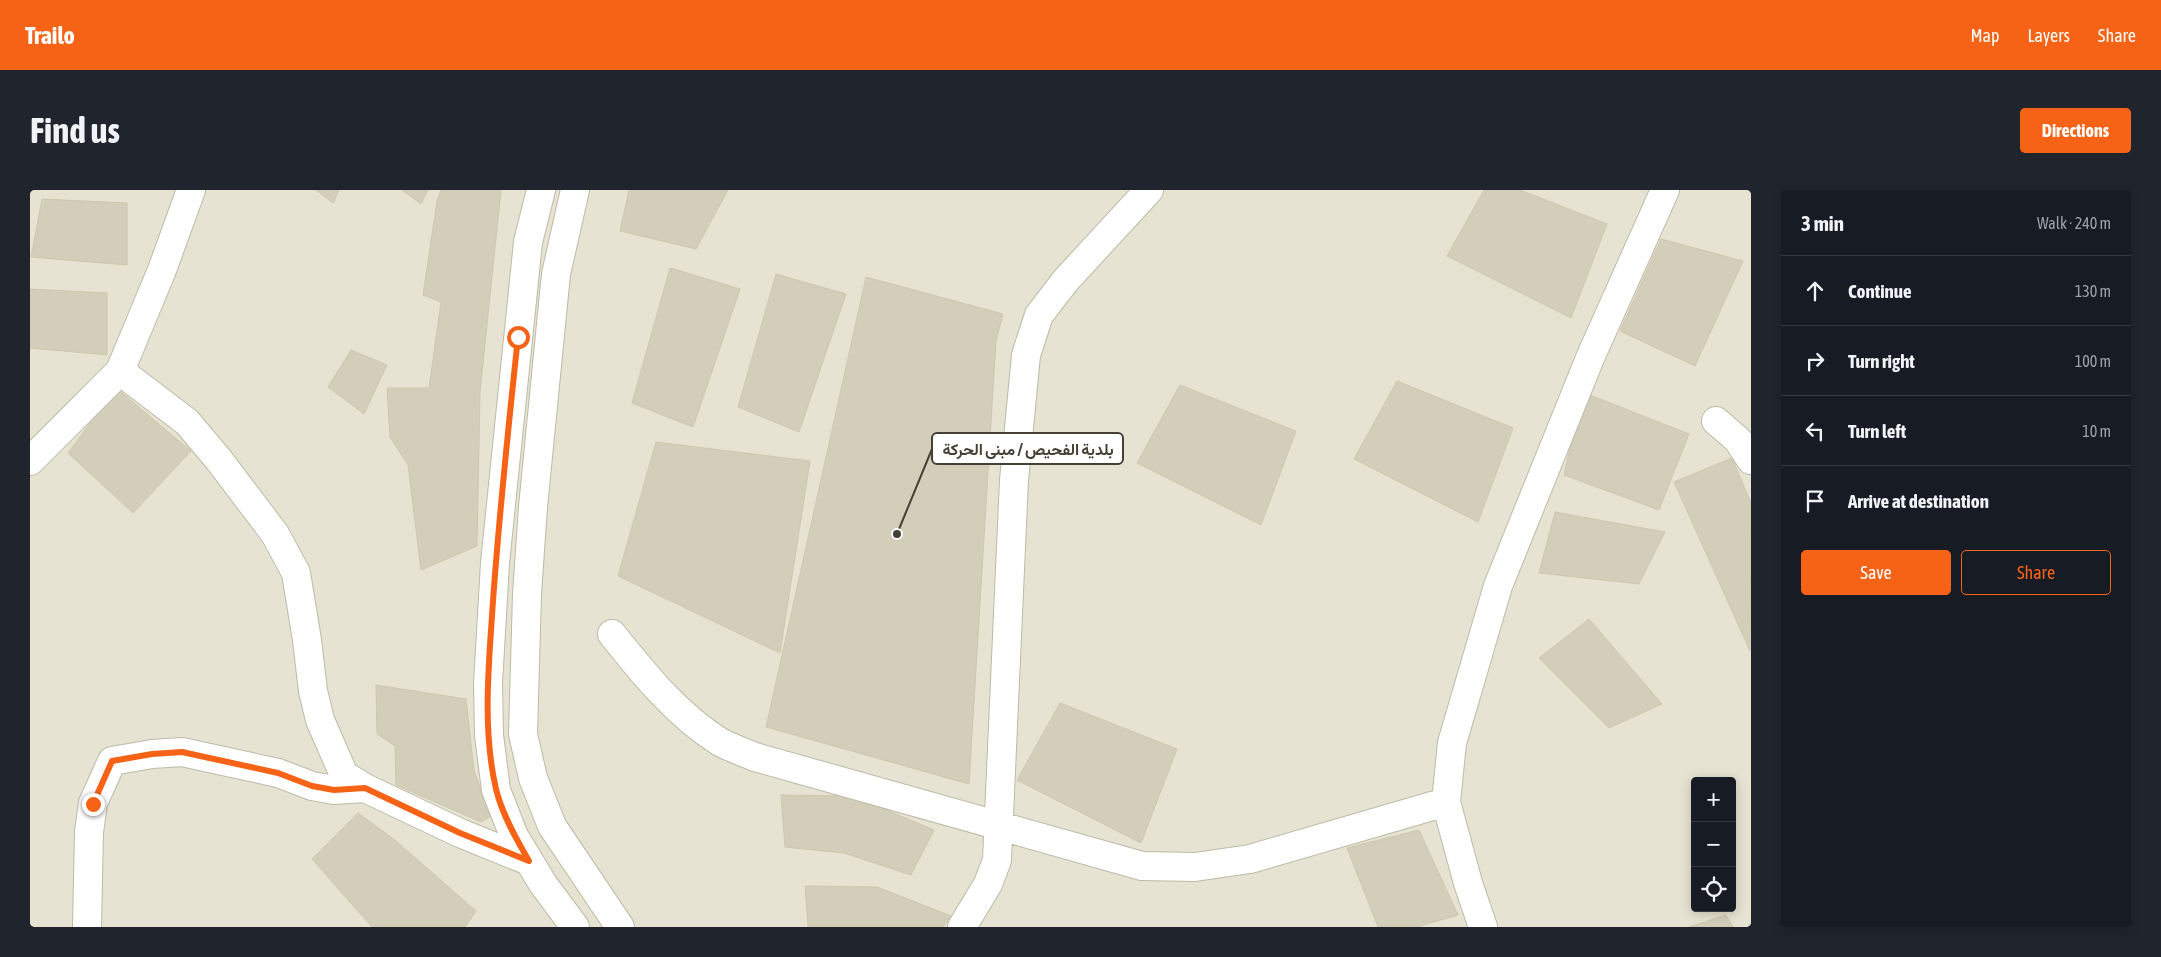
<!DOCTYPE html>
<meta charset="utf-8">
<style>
body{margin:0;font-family:"Asap Condensed",Vazirmatn,sans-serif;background:#20242c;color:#f1f3f6}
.controls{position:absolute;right:15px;bottom:15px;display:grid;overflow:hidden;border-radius:5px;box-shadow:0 2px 12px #0003}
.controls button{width:45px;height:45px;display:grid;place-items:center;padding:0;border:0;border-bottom:1px solid #363941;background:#171b24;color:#f1f3f6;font:25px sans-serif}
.stop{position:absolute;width:15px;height:15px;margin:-11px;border:4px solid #f66317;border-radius:50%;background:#fff}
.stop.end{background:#f66317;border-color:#fff;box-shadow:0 1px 5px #0008}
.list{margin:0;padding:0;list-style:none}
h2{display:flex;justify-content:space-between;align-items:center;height:65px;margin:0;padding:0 20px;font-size:21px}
h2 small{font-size:16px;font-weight:400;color:#9ea1a6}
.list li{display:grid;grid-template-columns:32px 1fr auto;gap:15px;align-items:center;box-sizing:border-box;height:70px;padding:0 20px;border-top:1px solid #363941}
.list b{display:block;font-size:19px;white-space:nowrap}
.list em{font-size:16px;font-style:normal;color:#9ea1a6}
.actions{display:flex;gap:10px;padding:15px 20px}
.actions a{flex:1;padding:11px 0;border:1px solid #f66317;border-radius:5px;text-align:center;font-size:18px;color:#f66317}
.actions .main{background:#f66317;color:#fff}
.icon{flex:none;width:28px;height:28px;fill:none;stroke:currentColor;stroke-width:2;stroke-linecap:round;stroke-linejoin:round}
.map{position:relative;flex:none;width:1721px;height:737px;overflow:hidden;border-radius:5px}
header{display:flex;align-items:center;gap:30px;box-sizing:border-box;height:70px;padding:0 25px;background:#f66317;color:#fff}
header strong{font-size:24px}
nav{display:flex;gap:28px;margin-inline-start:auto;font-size:18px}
.intro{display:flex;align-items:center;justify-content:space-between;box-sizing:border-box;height:120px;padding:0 30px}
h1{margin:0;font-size:35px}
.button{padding:12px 22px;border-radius:5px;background:#f66317;color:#fff;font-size:18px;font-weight:700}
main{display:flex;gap:30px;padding:0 30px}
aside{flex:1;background:#171b24;border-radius:5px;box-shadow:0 2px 12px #0003}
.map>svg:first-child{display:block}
.residential{fill:#e6e3d2;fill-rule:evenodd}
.building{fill:#d3ceba;stroke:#cec7ad}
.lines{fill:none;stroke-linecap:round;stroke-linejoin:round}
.minor-casing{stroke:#bdbaa7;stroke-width:30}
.minor{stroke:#fff;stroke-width:28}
.route{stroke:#f66317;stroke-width:6}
.leader{fill:none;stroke:#444134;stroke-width:2}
.callout-dot{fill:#444134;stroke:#fff;stroke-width:2}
.callout{fill:#fff;stroke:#444134;stroke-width:2}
.callout-label{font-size:16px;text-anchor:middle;font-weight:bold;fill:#444134}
</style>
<header>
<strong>Trailo</strong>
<nav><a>Map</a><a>Layers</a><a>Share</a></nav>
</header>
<div class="intro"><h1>Find us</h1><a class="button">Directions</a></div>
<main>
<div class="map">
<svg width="1721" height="737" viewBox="0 0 1721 737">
<rect width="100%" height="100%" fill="#f2f0e4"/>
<!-- residential -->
<path class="residential" d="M0,0H1721V737H0ZM1665,591H1702V718H1665Z"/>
<!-- building -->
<path class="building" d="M286,0H309L303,13Z
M372,0H398L391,14Z
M411,0H471L450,202L447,356L391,380L378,275L360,247L357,198H399L411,112L393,105L407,11Z
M599,0H698L666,59L590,41Z
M1454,0H1490L1577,34L1541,128L1417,66Z
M12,9L97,13V75L1,67Z
M1631,49L1713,71L1665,176L1590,141Z
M640,78L710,99L663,237L602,213Z
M746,84L816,104L769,242L708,217Z
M836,87L973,124L966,151L939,594L736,537Z
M0,99L77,103V165L0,158Z
M321,160L357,175L334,224L298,197Z
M1367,191L1483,238L1448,332L1324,269Z
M1150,195L1266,241L1231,335L1107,273Z
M86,198L161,261L103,323L38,263Z
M1552,202L1659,244L1629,320L1534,285Z
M626,252L780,271L750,463L588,386Z
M1702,268L1721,313L1720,461L1644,292Z
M1525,322L1635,342L1609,394L1509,383Z
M1559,429L1632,514L1579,538L1509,468Z
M346,495L436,509L444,581L461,626L451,632L366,595L365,556L347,544Z
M1030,513L1147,559L1111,653L987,590Z
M751,605L823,606L904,640L881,685L814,663L755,657Z
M328,623L366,651L446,721L435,737H342L282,669Z
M1389,640L1428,725L1387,737H1348L1317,658Z
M775,696L847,697L921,726L913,737H778Z
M1696,725L1703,737H1659Z"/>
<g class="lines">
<defs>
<path id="minor" d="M511,0L498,52L465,373L458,494L459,545L466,600L484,646L513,694L545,737
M545,0L526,84L503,317L497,404L493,544L503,588L522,636L590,737
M90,181L157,232L189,270L245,344L266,383L277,450L283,501L290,530L314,585L335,598L430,643L499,671
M1686,231L1708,250L1721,270
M0,271L90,181L132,80L161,0
M582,444C613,483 647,525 690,552C701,558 714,562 725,567L1112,676L1165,677L1220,669L1416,612
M57,737L59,642L63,613L82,571L122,564L152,562L248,583L282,596L304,600L335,598
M932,737L958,694L967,670L984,290L996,165L1009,125L1036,90L1119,0
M1453,737L1438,693L1416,612L1422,553L1468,396L1560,168L1635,0"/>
</defs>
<!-- minor casing -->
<use href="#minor" class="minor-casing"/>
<!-- minor -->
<use href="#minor" class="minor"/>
</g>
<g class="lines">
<!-- route -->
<path class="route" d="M63,614L82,571L122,564L152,562L248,583L282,596L304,600L335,598L430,643L499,671C486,649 472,624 466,599C453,543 458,483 462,426C468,333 478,240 488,147"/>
</g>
<!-- callouts -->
<path class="leader" d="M867 344L902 259"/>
<circle class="callout-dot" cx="867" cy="344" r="5"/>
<rect class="callout" x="902" y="243" width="191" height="31" rx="5"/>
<g class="callout-label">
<text x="998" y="265">بلدية الفحيص / مبنى الحركة</text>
</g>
</svg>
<div class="controls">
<button>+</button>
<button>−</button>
<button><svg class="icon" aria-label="locate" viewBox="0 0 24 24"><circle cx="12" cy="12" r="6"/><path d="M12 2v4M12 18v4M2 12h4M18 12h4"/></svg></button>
</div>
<div class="stop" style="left:488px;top:147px"></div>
<div class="stop end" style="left:63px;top:614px"></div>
</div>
<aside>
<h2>3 min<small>Walk · 240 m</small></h2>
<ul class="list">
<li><svg class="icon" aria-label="ahead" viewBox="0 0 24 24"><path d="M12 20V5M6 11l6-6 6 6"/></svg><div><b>Continue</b></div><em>130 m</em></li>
<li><svg class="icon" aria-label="right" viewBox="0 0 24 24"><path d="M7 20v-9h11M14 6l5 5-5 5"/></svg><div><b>Turn right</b></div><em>100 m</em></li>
<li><svg class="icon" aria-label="left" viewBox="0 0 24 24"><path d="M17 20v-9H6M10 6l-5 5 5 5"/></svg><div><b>Turn left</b></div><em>10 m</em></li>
<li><svg class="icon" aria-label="arrive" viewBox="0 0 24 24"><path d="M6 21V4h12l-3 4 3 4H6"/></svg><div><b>Arrive at destination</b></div></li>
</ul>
<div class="actions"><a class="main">Save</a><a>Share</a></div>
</aside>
</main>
